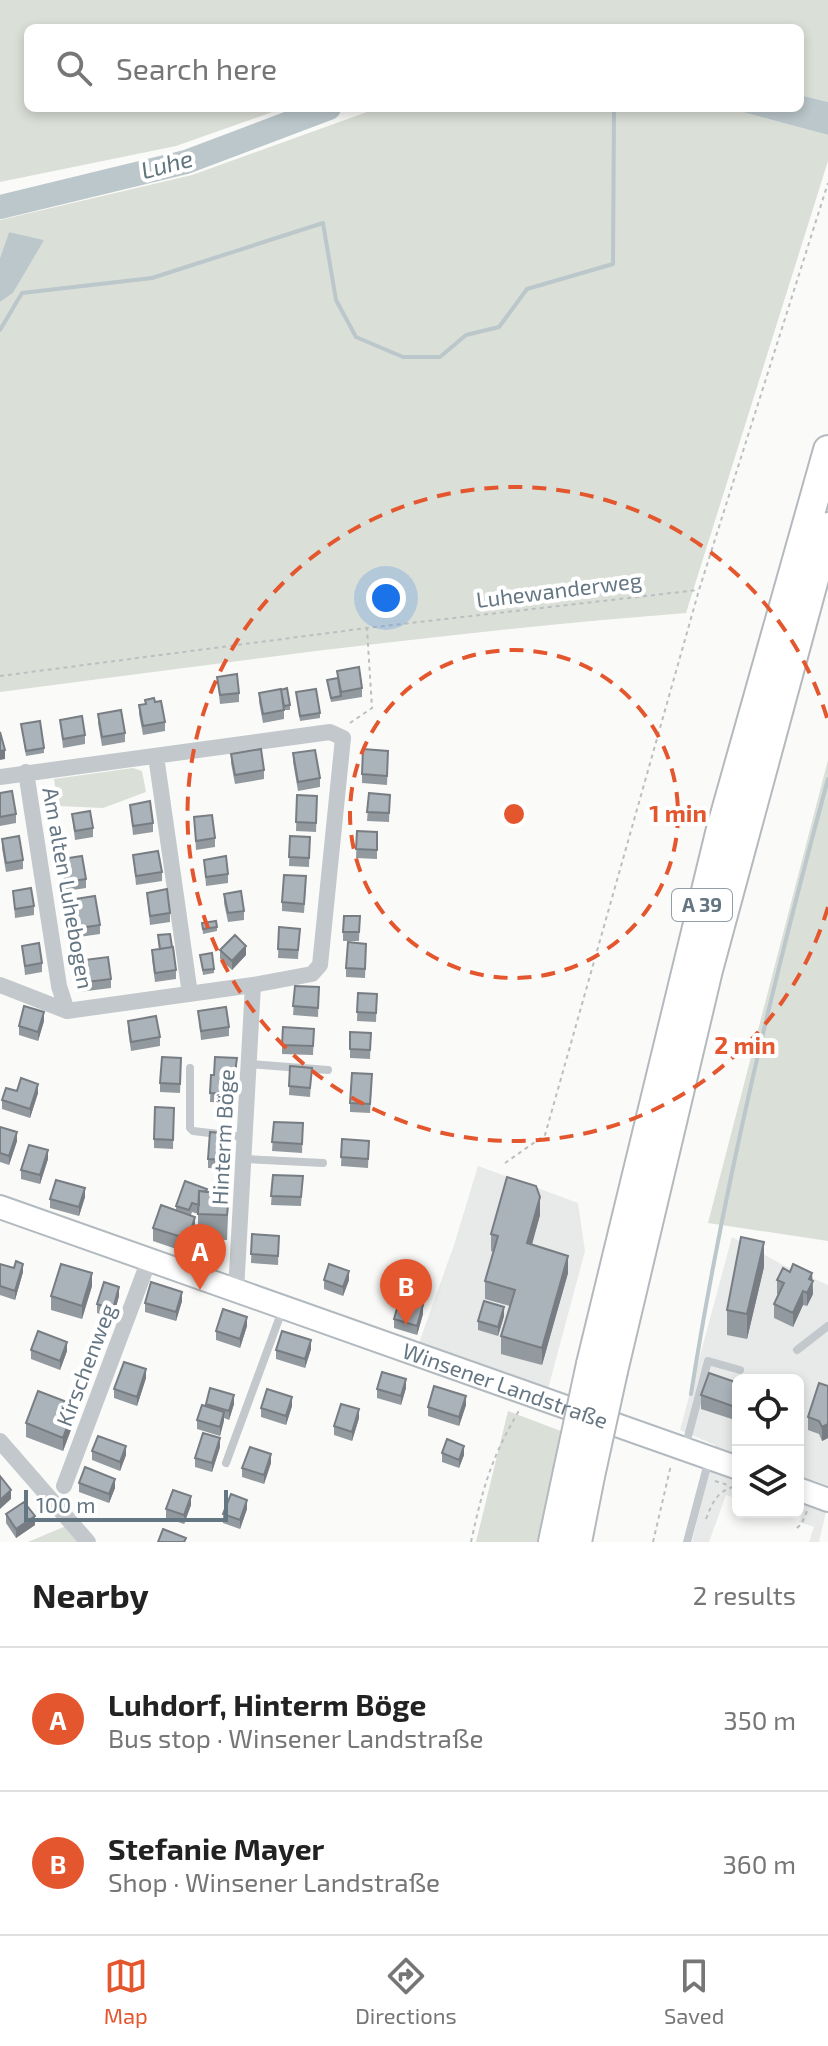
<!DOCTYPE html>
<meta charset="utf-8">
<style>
body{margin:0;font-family:"Exo 2",sans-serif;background:#f6f6f6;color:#222}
.controls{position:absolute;right:24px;bottom:24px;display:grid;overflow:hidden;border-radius:12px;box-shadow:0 4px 12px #0003}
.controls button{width:72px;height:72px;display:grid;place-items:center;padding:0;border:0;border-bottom:2px solid #e0e0e0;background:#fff;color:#222;font:40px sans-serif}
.scale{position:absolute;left:24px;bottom:20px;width:204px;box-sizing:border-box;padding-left:8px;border:4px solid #657683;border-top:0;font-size:22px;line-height:28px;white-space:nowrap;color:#657683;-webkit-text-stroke:6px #fff;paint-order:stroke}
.you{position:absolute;left:386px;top:598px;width:28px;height:28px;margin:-20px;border:6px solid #fff;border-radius:50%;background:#1a73e8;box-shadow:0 0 0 12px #1a73e833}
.badge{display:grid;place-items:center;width:52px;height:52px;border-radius:50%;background:#e4572e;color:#fff;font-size:26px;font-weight:700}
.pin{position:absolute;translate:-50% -66px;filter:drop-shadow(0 2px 4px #0008)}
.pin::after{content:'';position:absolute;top:42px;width:28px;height:24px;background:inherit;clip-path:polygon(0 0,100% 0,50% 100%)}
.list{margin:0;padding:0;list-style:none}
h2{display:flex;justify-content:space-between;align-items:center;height:104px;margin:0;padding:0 32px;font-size:34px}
h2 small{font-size:26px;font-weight:400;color:#767676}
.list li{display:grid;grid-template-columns:52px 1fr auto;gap:24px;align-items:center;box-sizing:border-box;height:144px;padding:0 32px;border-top:2px solid #e0e0e0}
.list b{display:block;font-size:30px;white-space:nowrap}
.list p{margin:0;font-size:26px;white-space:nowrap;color:#767676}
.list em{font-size:26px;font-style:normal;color:#767676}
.icon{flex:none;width:44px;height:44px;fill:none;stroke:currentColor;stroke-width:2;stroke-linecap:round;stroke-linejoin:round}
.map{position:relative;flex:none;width:828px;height:1542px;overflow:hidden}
.search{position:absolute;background:#fff;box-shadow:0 4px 12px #0003;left:24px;right:24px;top:24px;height:88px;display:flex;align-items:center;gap:20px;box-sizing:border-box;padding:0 28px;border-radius:12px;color:#767676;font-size:30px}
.sheet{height:392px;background:#fff}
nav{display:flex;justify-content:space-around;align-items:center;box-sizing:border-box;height:112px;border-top:2px solid #e0e0e0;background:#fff;font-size:22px;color:#767676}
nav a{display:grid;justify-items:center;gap:4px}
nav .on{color:#e4572e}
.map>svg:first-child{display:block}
.built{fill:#e8e9e9}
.green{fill:#dadfd7}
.water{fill:#bbc7cb}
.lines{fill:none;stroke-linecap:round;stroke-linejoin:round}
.stream{stroke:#bbc7cb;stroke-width:4}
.river{stroke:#bbc7cb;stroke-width:24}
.secondary-casing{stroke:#b3babf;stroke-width:26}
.motorway-casing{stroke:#b4b9bd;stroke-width:32}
.path{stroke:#bbbfc2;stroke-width:2;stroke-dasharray:4 4;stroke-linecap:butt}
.service{stroke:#c3c8cc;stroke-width:8}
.minor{stroke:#c3c8cc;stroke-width:16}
.secondary{stroke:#fff;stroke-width:22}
.motorway{stroke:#fff;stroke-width:28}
.motorway-bridge-casing{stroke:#b4b9bd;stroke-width:32;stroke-linecap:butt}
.motorway-bridge{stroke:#fff;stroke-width:28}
.wall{fill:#929a9f}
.shaded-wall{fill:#777d82}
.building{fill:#aab3b9;stroke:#777d82;stroke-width:2}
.ring{fill:none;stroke:#e4572e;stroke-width:4;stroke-dasharray:14 10}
.labels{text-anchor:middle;stroke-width:8;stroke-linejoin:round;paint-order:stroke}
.shield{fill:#fff;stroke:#939fa8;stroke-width:2}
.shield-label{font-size:20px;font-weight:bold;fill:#657683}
.street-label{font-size:22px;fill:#657683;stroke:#fff}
.water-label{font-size:24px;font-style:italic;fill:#60757c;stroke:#fff}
.centre{fill:#e4572e;stroke:#fff;stroke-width:4}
.ring-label{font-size:24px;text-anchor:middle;font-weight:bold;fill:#e4572e;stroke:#fff;stroke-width:8;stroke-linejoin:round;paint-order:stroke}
</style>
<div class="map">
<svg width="828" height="1542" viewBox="0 0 828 1542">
<rect width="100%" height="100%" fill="#fafaf8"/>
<!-- built -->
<path class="built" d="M478,1166L578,1203L585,1251L548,1389L419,1343L454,1245Z
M732,1237L783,1265L828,1285V1503L819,1542H809L814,1527L799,1522L803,1513L798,1510V1380H738V1499L726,1495L709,1542H692L715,1445L680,1430Z"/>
<!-- green -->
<path class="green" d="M0,0H828V102L800,95V28H28V108H284L176,146L0,182Z
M378,108H728L828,135V161L686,613C456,631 228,662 0,692V302L13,293L43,240L9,232L0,258V220L192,175Z
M828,760V1241L708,1223Z
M133,768L142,771L146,792L103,808L58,806L54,779Z
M508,1411L566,1433L543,1542H476Z
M66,1526L79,1542H28Z"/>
<!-- water -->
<path class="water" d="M800,95L828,102V135L728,108H800Z
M9,232L44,240L13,293L0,302V258Z"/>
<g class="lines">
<!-- stream -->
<path class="stream" d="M0,330L22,293L152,278L323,223L336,300L356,337L403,357H440L466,335L499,327L527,289L613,264L614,108
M691,1394C724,1185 773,982 828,779"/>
<!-- river -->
<path class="river" d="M0,207L186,162L329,108"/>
<defs>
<g id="secondary">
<path id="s1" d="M0,1207L738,1468"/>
<path d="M798,1489L828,1500"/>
</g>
<path id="motorway" d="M591,1364L721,829L828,450
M613,1371L708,970L828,527
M553,1542L568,1471
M577,1542L590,1476"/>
</defs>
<!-- secondary casing -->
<use href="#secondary" class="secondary-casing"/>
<!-- motorway casing -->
<use href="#motorway" class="motorway-casing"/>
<!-- path -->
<path class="path" d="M0,676L367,628L698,590
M350,723L372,708L367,629
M505,1163L545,1135L699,590L828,183
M715,1481L728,1485
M706,1519C712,1504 716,1492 733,1487
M797,1528L802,1523L807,1511
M471,1542C483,1487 491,1458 520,1409
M653,1542L671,1465"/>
<!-- service -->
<path class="service" d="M249,1064L328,1070
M190,1068V1128L193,1131L244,1137
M244,1159L323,1163
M797,1350L828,1326
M685,1448L708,1361L740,1370
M226,1463L283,1308
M687,1542L709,1459"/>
<!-- minor -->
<path class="minor" d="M156,756L190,994
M26,772L59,986L67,1011
M0,777L330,732L343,738L320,965L312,974L253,985L67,1011L0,985
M236,1291L253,985
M0,1441L88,1542
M64,1486L149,1260"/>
<!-- secondary -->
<use href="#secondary" class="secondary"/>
<!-- motorway -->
<use href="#motorway" class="motorway"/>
<defs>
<path id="motorway-bridge" d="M568,1471L591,1364
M590,1476L613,1371"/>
</defs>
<!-- motorway-bridge casing -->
<use href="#motorway-bridge" class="motorway-bridge-casing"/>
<!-- motorway-bridge -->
<use href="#motorway-bridge" class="motorway-bridge"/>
</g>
<!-- wall -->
<path class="wall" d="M337,671L362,688V697L331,702L327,680L337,678Z
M217,677L239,693V702L220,704Z
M296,692L320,713V718L300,721Z
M259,693L290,705V710H284V719L263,723L259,702Z
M145,700L155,702L165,722V731L143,735L139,714V705L145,704Z
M98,714L125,733V742L102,746L98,723Z
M60,720L85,735V744L63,748Z
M21,724L44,748V753L26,756Z
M293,753L320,778V787L298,791L293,762Z
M231,754L264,770V779L235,784L231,763Z
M388,760L387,785L362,783V774Z
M0,793L16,814V823L0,826Z
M369,793L390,795L389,822L367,821Z
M297,795L317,805L316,832L296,831Z
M130,805L153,823V832L133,835Z
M72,814L93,828V837L75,840Z
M194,817L215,838V847L196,850Z
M357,831L377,832V859L356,858Z
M290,836L310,837L309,867L289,866Z
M2,839L23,860V869L6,872L2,848Z
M133,855L162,872V881L136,885Z
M62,859L86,879V888L66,891L62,868Z
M204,860L228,874V883L206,886Z
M306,885L304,913L282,911V902Z
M13,891L34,906V915L15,918Z
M147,893L170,913V922L150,925Z
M224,894L244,911V920L228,922L224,903Z
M75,899L100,925V934L79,937L75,908Z
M360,916L359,941H343V932Z
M202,923L217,927V931L203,934Z
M279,927L300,929L298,959L278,958Z
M158,935L172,947L176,970V979L155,982L152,959V950L159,949Z
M22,946L42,963V972L25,975Z
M220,950L246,955L232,970L220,959Z
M366,953L365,978L346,977V968Z
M200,955L214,969V973L203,975Z
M76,961L111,979V988L79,992Z
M295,986L319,987L318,1017L293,1015Z
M358,993L377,994L376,1022L357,1021Z
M198,1011L229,1027V1036L201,1040Z
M44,1021L38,1041L19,1035V1026Z
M128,1021L160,1037V1046L131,1051L128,1030Z
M314,1029L313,1055L282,1054V1045Z
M371,1033L370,1059L350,1058V1049Z
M290,1066L312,1068L310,1097L289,1095Z
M181,1067L180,1093L160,1092V1083Z
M237,1067L232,1103L210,1102L211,1075H214Z
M372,1083L370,1113L350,1112V1103Z
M17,1091L38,1093L30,1118L2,1109V1100Z
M174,1108L173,1149L154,1148V1139Z
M274,1122L303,1123L302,1153L272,1151Z
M0,1127L17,1141L9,1165L0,1162Z
M342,1139L369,1141L368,1168L341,1166Z
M232,1143L230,1169L208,1168V1159Z
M48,1159L40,1184L21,1179V1170Z
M273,1175L303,1176L301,1206L271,1205Z
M207,1192L229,1193L227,1240L198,1239V1214L192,1212L191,1215L195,1230L188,1253L153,1241V1228L176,1210V1206Z
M85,1197L79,1216L50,1208V1199Z
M540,1215L532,1245L568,1273L542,1365L501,1354V1336L510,1306L485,1299V1281L493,1252L491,1251V1234Z
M252,1234L279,1236L278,1265L251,1263Z
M0,1264L23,1272L15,1300L0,1295Z
M764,1267L747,1339L727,1335V1310Z
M790,1272L812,1273L813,1294L807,1306L803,1305L793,1327L774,1318V1304L778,1294H777V1280Z
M324,1280H349L343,1296L324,1289Z
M92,1286L82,1319L51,1310V1296Z
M119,1296L113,1318L97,1313V1304Z
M182,1301L176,1321L145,1312V1303Z
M423,1314L417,1335L394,1328V1319Z
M504,1316L498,1336L478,1330V1321Z
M247,1326L240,1348L216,1340V1331Z
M311,1349L305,1368L276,1359V1350Z
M31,1350L67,1351L60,1370L31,1359Z
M146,1378L137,1406L114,1398V1389Z
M738,1383V1421L701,1409V1395Z
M828,1386V1438L822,1441L819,1434L808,1430V1417Z
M406,1388L401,1405L377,1398V1389Z
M206,1404H234L229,1420L224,1418L220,1436L197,1429V1420L206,1407Z
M466,1405L459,1426L428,1416V1407Z
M292,1406L286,1425L261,1417V1408Z
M359,1418L352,1441L334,1435V1426Z
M75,1419L63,1451L26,1437V1423Z
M220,1447L212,1472L195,1467V1458Z
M92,1451L126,1455L120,1471L92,1460Z
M442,1453L464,1455L459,1468L442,1462Z
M271,1463L264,1484L242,1477V1468Z
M79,1483L115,1488L109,1503L79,1492Z
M191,1505L184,1524L166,1518V1509Z
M247,1509L240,1529L223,1523V1514Z
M6,1514L35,1525L16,1538L6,1523Z"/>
<!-- shaded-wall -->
<path class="shaded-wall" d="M5,750V759L0,760V751Z
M246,946V955L232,970V961Z
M44,1012V1021L38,1041V1032Z
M237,1058V1067L232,1103V1094Z
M38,1084V1093L30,1118V1109Z
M17,1132V1141L9,1165V1156Z
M48,1150V1159L40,1184V1175Z
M85,1188V1197L79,1216V1207Z
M540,1197V1215L527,1261V1243Z
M195,1217V1230L188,1253V1239Z
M764,1242V1267L747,1339V1314Z
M568,1256V1273L542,1365V1348Z
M23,1264V1272L15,1300V1291Z
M349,1271V1280L343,1296V1287Z
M92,1273V1286L82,1319V1306Z
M812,1273L813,1294L807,1306V1293L809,1279Z
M119,1287V1296L113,1318V1309Z
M803,1291V1305L793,1327V1313Z
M182,1292V1301L176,1321V1312Z
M423,1305V1314L417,1335V1326Z
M504,1307V1316L498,1336V1327Z
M247,1317V1326L240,1348V1339Z
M311,1340V1349L305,1368V1359Z
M67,1342V1351L60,1370V1361Z
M146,1369V1378L137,1406V1397Z
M406,1379V1388L401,1405V1396Z
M234,1395V1404L229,1420V1411Z
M466,1396V1405L459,1426V1417Z
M292,1397V1406L286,1425V1416Z
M75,1405V1419L63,1451V1438Z
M359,1409V1418L352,1441V1432Z
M224,1412V1421L220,1436V1427Z
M828,1424V1438L822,1441V1427Z
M220,1438V1447L212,1472V1463Z
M126,1446V1455L120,1471V1462Z
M464,1446V1455L459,1468V1460Z
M271,1454V1463L264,1484V1475Z
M115,1479V1488L109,1503V1494Z
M11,1490V1499L0,1509V1500Z
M191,1496V1505L184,1524V1515Z
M247,1500V1509L240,1529V1520Z
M35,1516V1525L16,1538V1529Z"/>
<!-- building -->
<path class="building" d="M359,667L362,688L341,692L337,671Z
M237,674L239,693L220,695L217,677Z
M338,678L341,696L331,698L327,680Z
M287,688L290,705L284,706L281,690Z
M281,689L284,710L263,714L259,693Z
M316,689L320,713L300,716L296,692Z
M154,698L155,702L161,701L165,722L143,726L139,705L146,704L145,700Z
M121,710L125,733L102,737L98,714Z
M82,716L85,735L63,739L60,720Z
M40,721L44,748L26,751L21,724Z
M0,732L5,750L0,751Z
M261,749L264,770L235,775L231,754Z
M363,749L388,751L387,776L362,774Z
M315,750L320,778L298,782L293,753Z
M12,791L16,814L0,817V793Z
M369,793L390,795L389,813L367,812Z
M297,795L317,796L316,823L296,822Z
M150,801L153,823L133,826L130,805Z
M90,811L93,828L75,831L72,814Z
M212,815L215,838L196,841L194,817Z
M357,831L377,832V850L356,849Z
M19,836L23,860L6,863L2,839Z
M290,836L310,837L309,858L289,857Z
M158,851L162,872L136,876L133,855Z
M82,856L86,879L66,882L62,859Z
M226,856L228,874L206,877L204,860Z
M284,875L306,876L304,904L282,902Z
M31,888L34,906L15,909L13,891Z
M167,889L170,913L150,916L147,893Z
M241,891L244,911L228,913L224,894Z
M95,896L100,925L79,928L75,899Z
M344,916H360L359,932H343Z
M216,921L217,927L203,929L202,923Z
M279,927L300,929L298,950L278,949Z
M170,934L172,947L160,949L158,935Z
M235,935L246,946L232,961L220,950Z
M348,942L366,944L365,969L346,968Z
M39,943L42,963L25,966L22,946Z
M173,947L176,970L155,973L152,950Z
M212,953L214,969L203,970L200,955Z
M108,957L111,979L79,983L76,961Z
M295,986L319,987L318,1008L293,1006Z
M358,993L377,994L376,1013L357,1012Z
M24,1006L44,1012L38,1032L19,1026Z
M226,1007L229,1027L201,1031L198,1011Z
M156,1016L160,1037L131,1042L128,1021Z
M283,1027L314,1029L313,1046L282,1045Z
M350,1032L371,1033L370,1050L350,1049Z
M162,1057L181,1058L180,1084L160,1083Z
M215,1057L237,1058L232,1094L210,1093L211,1075H214Z
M290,1066L312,1068L310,1088L289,1086Z
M352,1073L372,1074L370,1104L350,1103Z
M21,1078L38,1084L30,1109L2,1100L6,1088L17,1091Z
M155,1107L174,1108L173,1140L154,1139Z
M274,1122L303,1123L302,1144L272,1142Z
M0,1127L17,1132L9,1156L0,1153Z
M210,1132L232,1134L230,1160L208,1159Z
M342,1139L369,1141L368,1159L341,1157Z
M29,1145L48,1150L40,1175L21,1170Z
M273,1175L303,1176L301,1197L271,1196Z
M507,1177L536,1186L540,1197L527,1243L568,1256L542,1348L501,1336L515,1290L485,1281L498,1236L491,1234Z
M56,1180L85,1188L79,1207L50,1199Z
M185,1181L207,1189L206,1192L199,1191V1205L192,1203L189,1210L176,1206Z
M199,1191L229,1193L227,1215L198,1214Z
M161,1205L195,1217L188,1239L153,1228Z
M252,1234L279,1236L278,1256L251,1254Z
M741,1237L764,1242L747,1314L727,1310Z
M16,1261L23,1264L15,1291L0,1286V1264L14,1268Z
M61,1264L92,1273L82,1306L51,1296Z
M329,1264L349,1271L343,1287L324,1280Z
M793,1264L812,1273L809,1279L813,1281L807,1293L803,1291L793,1313L774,1304L784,1283L777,1280L783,1268L790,1272Z
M104,1282L119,1287L113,1309L97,1304Z
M151,1282L182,1292L176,1312L145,1303Z
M400,1298L423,1305L417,1326L394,1319Z
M484,1301L504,1307L498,1327L478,1321Z
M223,1309L247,1317L240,1339L216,1331Z
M38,1331L67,1342L60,1361L31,1350Z
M282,1331L311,1340L305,1359L276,1350Z
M124,1362L146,1369L137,1397L114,1389Z
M382,1372L406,1379L401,1396L377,1389Z
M709,1373L738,1383V1408L701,1395Z
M819,1383L828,1386V1424L822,1427L819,1421L808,1417Z
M434,1386L466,1396L459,1417L428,1407Z
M210,1388L234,1395L229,1411L206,1404Z
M267,1389L292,1397L286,1416L261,1408Z
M38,1391L75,1405L63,1438L26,1423Z
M341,1404L359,1409L352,1432L334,1426Z
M202,1405L224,1412L220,1427L197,1420Z
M203,1433L220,1438L212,1463L195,1458Z
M98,1436L126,1446L120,1462L92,1451Z
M447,1439L464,1446L459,1460L442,1453Z
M250,1447L271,1454L264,1475L242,1468Z
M85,1467L115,1479L109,1494L79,1483Z
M0,1476L11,1490L0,1500Z
M173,1490L191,1496L184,1515L166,1509Z
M231,1494L247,1500L240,1520L223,1514Z
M24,1502L35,1516L16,1529L6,1514Z
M163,1529L186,1538L184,1542H158Z"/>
<!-- distance rings -->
<g class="ring">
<circle cx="514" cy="814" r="164"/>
<path d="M828 907A327 327 0 1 1 828 721"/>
</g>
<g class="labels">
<!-- shield labels -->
<rect class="shield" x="672" y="889" width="60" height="32" rx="6"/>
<g class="shield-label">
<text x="702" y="912">A 39</text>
</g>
<!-- street labels -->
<g class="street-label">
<text transform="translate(559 590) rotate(-7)" y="8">Luhewanderweg</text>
<text transform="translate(68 888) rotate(80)" y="8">Am alten Luhebogen</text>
<text transform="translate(223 1137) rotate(-87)" y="8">Hinterm Böge</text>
<text transform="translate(86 1365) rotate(-69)" y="8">Kirschenweg</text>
<text dy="8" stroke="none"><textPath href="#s1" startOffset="536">Winsener Landstraße</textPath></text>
</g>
<!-- water labels -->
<g class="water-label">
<text transform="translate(167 165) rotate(-15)" y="8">Luhe</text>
</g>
</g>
<circle cx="514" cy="814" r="12" class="centre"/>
<g class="ring-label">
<text x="678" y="822">1 min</text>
<text x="745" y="1054">2 min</text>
</g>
</svg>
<div class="controls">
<button><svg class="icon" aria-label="locate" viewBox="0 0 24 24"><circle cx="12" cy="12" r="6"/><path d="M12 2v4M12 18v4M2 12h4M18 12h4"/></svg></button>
<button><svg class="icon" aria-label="layers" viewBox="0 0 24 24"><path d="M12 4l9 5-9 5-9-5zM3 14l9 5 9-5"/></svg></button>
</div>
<div class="scale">100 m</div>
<div class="you"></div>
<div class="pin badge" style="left:200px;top:1290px">A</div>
<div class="pin badge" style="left:406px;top:1325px">B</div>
<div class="search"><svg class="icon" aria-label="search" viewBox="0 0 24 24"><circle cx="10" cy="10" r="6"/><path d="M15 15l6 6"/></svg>Search here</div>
</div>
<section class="sheet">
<h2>Nearby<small>2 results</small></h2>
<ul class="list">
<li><span class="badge">A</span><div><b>Luhdorf, Hinterm Böge</b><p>Bus stop · Winsener Landstraße</p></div><em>350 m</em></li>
<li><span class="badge">B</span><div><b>Stefanie Mayer</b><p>Shop · Winsener Landstraße</p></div><em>360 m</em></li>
</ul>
</section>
<nav>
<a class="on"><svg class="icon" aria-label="map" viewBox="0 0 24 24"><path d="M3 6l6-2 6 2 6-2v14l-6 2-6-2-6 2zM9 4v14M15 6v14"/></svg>Map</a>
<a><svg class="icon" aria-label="directions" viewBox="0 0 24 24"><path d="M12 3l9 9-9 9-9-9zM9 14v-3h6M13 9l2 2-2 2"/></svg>Directions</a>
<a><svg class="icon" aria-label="saved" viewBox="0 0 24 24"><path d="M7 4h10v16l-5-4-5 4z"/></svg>Saved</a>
</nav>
